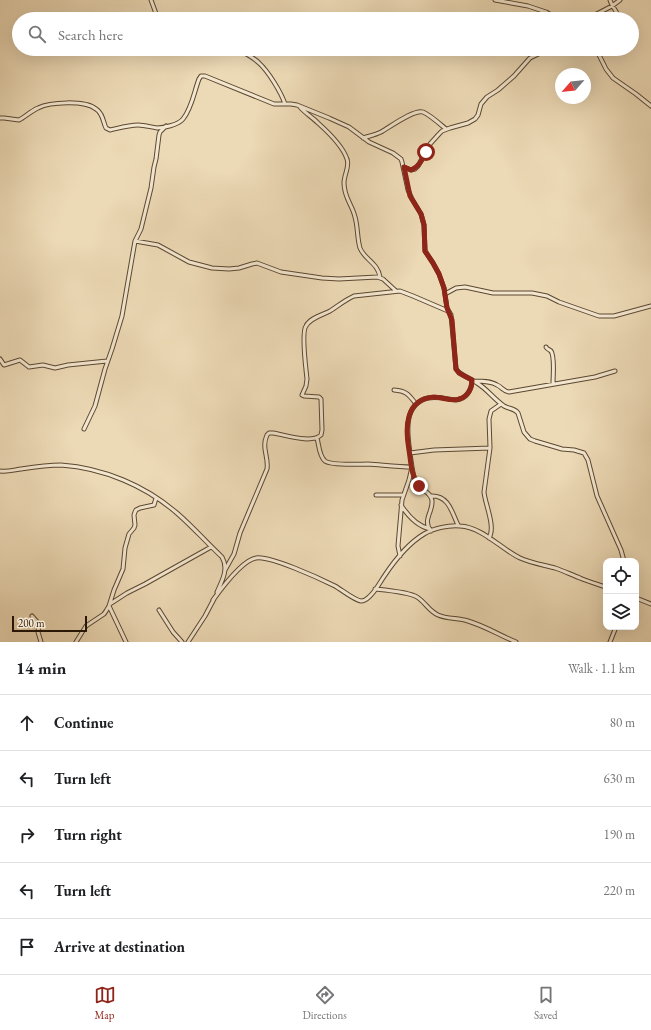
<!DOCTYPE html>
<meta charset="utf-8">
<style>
body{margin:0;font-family:"EB Garamond",serif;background:#f2f2f2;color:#202124}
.controls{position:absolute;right:12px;bottom:12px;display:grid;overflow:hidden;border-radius:8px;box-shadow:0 4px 16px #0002}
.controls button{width:36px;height:36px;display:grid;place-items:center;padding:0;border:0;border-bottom:1px solid #e0e0e0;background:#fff;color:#202124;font:20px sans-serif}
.compass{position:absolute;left:555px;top:68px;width:36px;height:36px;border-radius:50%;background:#fff;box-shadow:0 4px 16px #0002;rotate:242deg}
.scale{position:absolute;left:12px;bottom:10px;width:75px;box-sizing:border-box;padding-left:4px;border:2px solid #2b1807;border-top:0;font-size:11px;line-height:14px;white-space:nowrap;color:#2b1807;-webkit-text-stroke:3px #f3e6cf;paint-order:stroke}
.stop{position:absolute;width:12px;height:12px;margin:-9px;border:3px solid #8f2418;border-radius:50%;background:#fff}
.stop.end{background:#8f2418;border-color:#fff;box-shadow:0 1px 4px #0008}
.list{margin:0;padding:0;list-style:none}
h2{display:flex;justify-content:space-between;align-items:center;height:52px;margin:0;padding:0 16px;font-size:17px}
h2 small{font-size:13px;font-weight:400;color:#757577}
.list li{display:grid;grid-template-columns:26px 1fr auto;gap:12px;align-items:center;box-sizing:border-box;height:56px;padding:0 16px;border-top:1px solid #e0e0e0}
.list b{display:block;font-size:15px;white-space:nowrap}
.list em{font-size:13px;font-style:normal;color:#757577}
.icon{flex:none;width:22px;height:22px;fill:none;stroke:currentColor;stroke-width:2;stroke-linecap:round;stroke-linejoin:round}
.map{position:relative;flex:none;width:651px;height:642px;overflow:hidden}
.search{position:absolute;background:#fff;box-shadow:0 4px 16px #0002;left:12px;right:12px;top:12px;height:44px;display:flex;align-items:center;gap:10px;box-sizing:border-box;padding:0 14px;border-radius:22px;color:#757577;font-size:15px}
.sheet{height:332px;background:#fff}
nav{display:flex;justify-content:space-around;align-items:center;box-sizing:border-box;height:56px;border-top:1px solid #e0e0e0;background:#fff;font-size:11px;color:#757577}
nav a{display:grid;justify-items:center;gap:2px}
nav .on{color:#8f2418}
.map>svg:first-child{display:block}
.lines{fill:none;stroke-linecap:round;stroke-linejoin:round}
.minor-casing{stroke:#5b4832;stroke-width:5}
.minor{stroke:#f3e6cf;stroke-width:3}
.route{stroke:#8f2418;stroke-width:5}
</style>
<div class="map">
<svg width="651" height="642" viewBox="0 0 651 642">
<rect width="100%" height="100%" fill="#ecd9b5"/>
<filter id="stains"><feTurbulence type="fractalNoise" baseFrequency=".005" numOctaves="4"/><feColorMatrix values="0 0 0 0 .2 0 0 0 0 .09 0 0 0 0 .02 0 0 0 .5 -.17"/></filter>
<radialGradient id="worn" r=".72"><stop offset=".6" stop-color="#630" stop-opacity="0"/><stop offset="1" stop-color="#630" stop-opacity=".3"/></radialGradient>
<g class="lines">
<defs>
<path id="minor" d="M151,0L158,19
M495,0L528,6L546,12L558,19
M610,0C612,7 618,12 619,19
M587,19L612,6L620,0
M237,49C245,53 253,57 259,63C268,71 281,92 285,104
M596,49L606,69L613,78L636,94L651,106
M300,107C305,113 312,117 318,123C327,131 343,147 347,159C350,167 344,174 344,183C344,198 352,204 355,217C358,227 357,238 360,248C364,259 378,263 380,277
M0,118H4L19,120C25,117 31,111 38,108C50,102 85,100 96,109C103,113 103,122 106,128L110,130C119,128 129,125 138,125C145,125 150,127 157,128C163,128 178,125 183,119C192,108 194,92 199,79L201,76H205L274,104H291L297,105L329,118L349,127L369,142L393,153L401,159L402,162L408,190L412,199L421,214L424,225L425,251L433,263L439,274L444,288L447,308L451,315L456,369C461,376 470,378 477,383C487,389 494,399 504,406C509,409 514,408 518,413L524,432L530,439L535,441L562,449L574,450L584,453L588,460L597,496L621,550L624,561
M363,138C369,136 375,135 381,132C390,127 414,109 423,112C430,115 440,124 446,129
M404,167L411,170L415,169L418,166L430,144L439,134L442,131L450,128L468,123L475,119L478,115L481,104L487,97L498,90L514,76L530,58L549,49
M135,241L158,245L189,262L212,268L229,269L239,268L252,264L257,263L281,272L322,278L339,279L377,277L383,279L396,291
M445,294L456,288L465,287L493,293H532L547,296L559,302L599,316H614L651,306
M546,347C546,348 551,351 551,351C555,357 553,376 553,383
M0,359L4,365L20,360L29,367L43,365L55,368L68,365L107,361
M474,381C482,381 491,381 497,385C502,387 503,391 509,392L595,377L615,371
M394,390C407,391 409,395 416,404
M84,429L95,406L105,369L112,349L122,316L135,241L141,229L151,188L154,167L156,159L159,135L160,132L166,126
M317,438C319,445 319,456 325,461C332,466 359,464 368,464C383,465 397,467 412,467L409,480L402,500L398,546L400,556
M410,453L434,450L490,448
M0,471C7,472 14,470 21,469C34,467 48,465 61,465C104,468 146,486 178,514C194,528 207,543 222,557C229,569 222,581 217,592
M376,495H403
M431,496C449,495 452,513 458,525
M401,505C408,516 417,526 430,529
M431,531C422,520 433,512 432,501C432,494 423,490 418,485C416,483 415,480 414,477C412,469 411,461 410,453C407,433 403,404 428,398C438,396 447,399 456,400C466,399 472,390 472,380
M489,538C496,527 485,504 484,492L490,448L489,419L491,411L501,404
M225,570L234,554L240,533L267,469C269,457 261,448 267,435L269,433H273C286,435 311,444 321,435L322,430L321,399L319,397L304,396L302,395L306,386L307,379C306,369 301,332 306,326C310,318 322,315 330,311C338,306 345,300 354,296L400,291L413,296L448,311
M375,589C385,590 409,592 417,597C425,602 429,611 438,615C447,619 458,618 468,621C485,626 499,635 516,642
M636,598L651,604
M213,600C221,589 243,560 256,558C269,555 321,579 335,586C342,590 354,600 361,601C364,601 367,599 369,597C376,591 380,582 385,575C395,560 409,543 424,534C434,528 449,525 460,526C482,527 501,549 520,558C531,563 544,565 555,568C564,571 572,575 580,578C589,582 597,584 606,587
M110,604L127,593L145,584L211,547
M109,606L126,642
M159,610L173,632L182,642
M32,616L39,624L38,632L41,642
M76,642L86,626L104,614L106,611L109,606L114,590L123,569L125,548L129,534L134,528L135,525L134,515L135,512L136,510L140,508L154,505L156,498
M188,642L205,616L214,599
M610,642L616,627"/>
</defs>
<!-- minor casing -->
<use href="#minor" class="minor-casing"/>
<!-- minor -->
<use href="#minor" class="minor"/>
</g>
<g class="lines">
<!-- route -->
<path class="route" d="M419,486C411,476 411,462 409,450C405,428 405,399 434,397C442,397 452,402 459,399C468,397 472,388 472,380L459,373L456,369L452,320L447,308L444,288L439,274L433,263L425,251L424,225L421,214L410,196L404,167L411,170C419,167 422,160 426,152"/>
</g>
<rect width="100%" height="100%" filter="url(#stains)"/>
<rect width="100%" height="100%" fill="url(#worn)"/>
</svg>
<div class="controls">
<button><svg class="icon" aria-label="locate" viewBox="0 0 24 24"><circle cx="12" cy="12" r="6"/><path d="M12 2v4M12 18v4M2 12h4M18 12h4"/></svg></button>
<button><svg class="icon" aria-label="layers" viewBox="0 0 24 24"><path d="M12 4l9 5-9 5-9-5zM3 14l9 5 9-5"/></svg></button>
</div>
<svg class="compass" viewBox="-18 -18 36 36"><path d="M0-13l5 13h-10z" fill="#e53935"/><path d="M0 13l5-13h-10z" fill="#757577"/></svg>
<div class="scale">200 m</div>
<div class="stop" style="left:426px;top:152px"></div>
<div class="stop end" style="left:419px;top:486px"></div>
<div class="search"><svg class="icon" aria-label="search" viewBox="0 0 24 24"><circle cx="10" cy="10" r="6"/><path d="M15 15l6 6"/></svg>Search here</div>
</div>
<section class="sheet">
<h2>14 min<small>Walk · 1.1 km</small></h2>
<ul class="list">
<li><svg class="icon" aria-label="ahead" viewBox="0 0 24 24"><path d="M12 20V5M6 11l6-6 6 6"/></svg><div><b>Continue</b></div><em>80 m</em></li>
<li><svg class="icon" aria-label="left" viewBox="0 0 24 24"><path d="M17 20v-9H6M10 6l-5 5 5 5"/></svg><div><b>Turn left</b></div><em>630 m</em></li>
<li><svg class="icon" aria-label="right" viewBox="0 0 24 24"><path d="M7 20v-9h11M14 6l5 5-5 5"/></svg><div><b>Turn right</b></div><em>190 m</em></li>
<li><svg class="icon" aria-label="left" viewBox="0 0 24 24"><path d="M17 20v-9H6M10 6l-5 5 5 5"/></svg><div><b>Turn left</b></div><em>220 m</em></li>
<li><svg class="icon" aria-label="arrive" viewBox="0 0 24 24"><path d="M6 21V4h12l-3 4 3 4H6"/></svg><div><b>Arrive at destination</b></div></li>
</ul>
</section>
<nav>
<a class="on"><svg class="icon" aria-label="map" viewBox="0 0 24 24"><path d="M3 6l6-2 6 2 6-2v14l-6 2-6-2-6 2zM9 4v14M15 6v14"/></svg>Map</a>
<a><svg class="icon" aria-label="directions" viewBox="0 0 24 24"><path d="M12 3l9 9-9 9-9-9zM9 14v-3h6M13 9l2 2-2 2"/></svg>Directions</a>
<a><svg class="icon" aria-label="saved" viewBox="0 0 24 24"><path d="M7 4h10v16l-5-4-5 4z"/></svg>Saved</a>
</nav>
